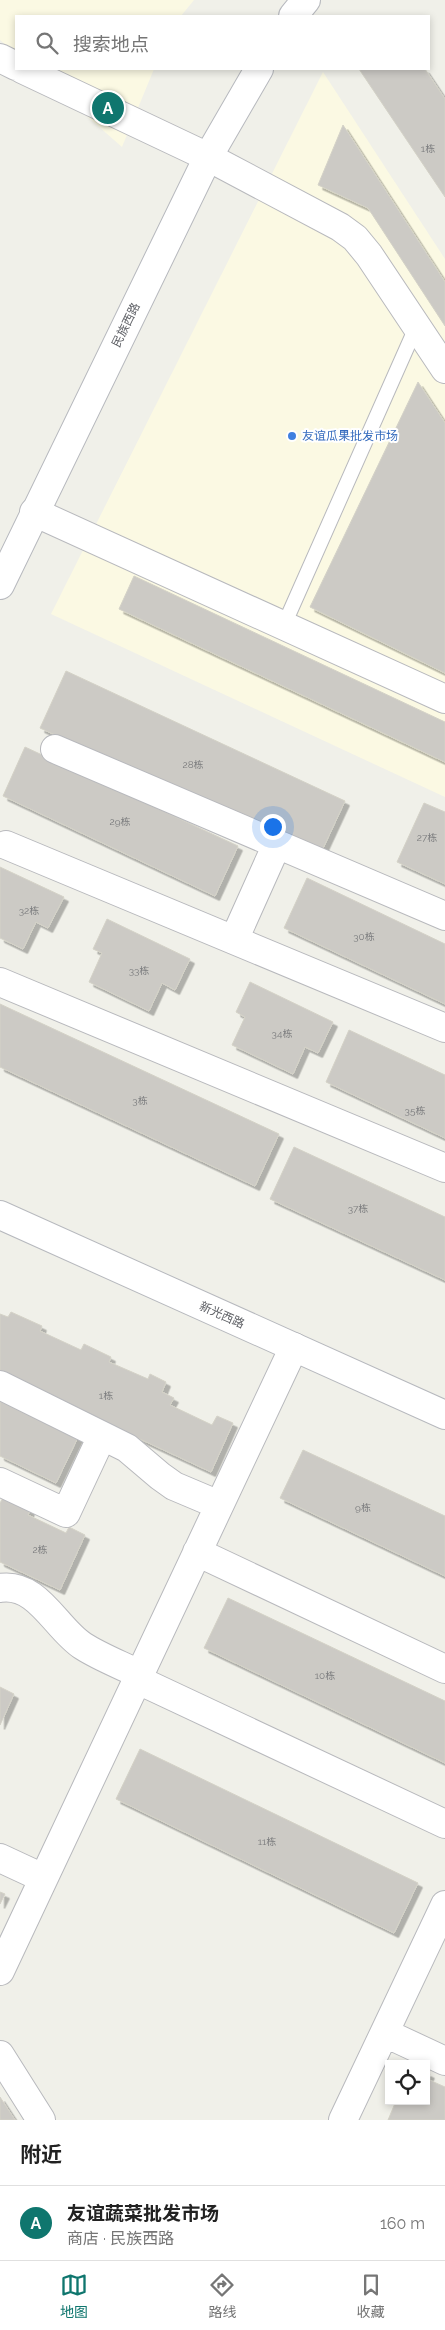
<!DOCTYPE html>
<html lang="zh">
<meta charset="utf-8">
<style>
body{margin:0;font-family:Raleway,"Noto Sans SC",sans-serif;background:#f6f6f6;color:#222}
.controls{position:absolute;right:15px;bottom:15px;display:grid;overflow:hidden;border-radius:0px;box-shadow:0 2px 8px #0003}
.controls button{width:45px;height:45px;display:grid;place-items:center;padding:0;border:0;border-bottom:1px solid #e0e0e0;background:#fff;color:#222;font:25px sans-serif}
.you{position:absolute;left:272px;top:826px;width:18px;height:18px;margin:-12px;border:4px solid #fff;border-radius:50%;background:#1a73e8;box-shadow:0 0 0 8px #1a73e833}
.badge{display:grid;place-items:center;width:32px;height:32px;border-radius:50%;background:#0f766e;color:#fff;font-size:16px;font-weight:700}
.pin{position:absolute;translate:-50% -50%;border:2px solid #fff;box-shadow:0 1px 5px #0006}
.list{margin:0;padding:0;list-style:none}
h2{display:flex;justify-content:space-between;align-items:center;height:65px;margin:0;padding:0 20px;font-size:21px}
h2 small{font-size:16px;font-weight:400;color:#767676}
.list li{display:grid;grid-template-columns:32px 1fr auto;gap:15px;align-items:center;box-sizing:border-box;height:75px;padding:0 20px;border-top:1px solid #e0e0e0}
.list b{display:block;font-size:19px;white-space:nowrap}
.list p{margin:0;font-size:16px;white-space:nowrap;color:#767676}
.list em{font-size:16px;font-style:normal;color:#767676}
.icon{flex:none;width:28px;height:28px;fill:none;stroke:currentColor;stroke-width:2;stroke-linecap:round;stroke-linejoin:round}
.map{position:relative;flex:none;width:445px;height:2120px;overflow:hidden}
.search{position:absolute;background:#fff;box-shadow:0 2px 8px #0003;left:15px;right:15px;top:15px;height:55px;display:flex;align-items:center;gap:12px;box-sizing:border-box;padding:0 18px;border-radius:0px;color:#767676;font-size:19px}
.sheet{height:140px;background:#fff}
nav{display:flex;justify-content:space-around;align-items:center;box-sizing:border-box;height:70px;border-top:1px solid #e0e0e0;background:#fff;font-size:14px;color:#767676}
nav a{display:grid;justify-items:center;gap:2px}
nav .on{color:#0f766e}
.map>svg:first-child{display:block}
.commercial{fill:#fbf9e3}
.building{fill:#cccac5;stroke:#d4d2c7;filter:url(#shadow)}
.lines{fill:none;stroke-linecap:round;stroke-linejoin:round}
.lane-casing{stroke:#b8b9bd;stroke-width:16}
.street-casing{stroke:#b8b9bd;stroke-width:30}
.secondary-casing{stroke:#b7b9be;stroke-width:30}
.lane{stroke:#fff;stroke-width:14}
.street{stroke:#fff;stroke-width:28}
.secondary{stroke:#fff;stroke-width:28}
.shop-dot{fill:#3f7fe0;stroke:#fff;stroke-width:2}
.labels{text-anchor:middle;stroke-width:4;stroke-linejoin:round;paint-order:stroke}
.number-label{font-size:10px;fill:#7b7c7e}
.street-label{font-size:12px;fill:#606267;stroke:#fff}
.shop-label{font-size:12px;fill:#366cbe;stroke:#fff;text-anchor:start}
</style>
<div class="map">
<svg width="445" height="2120" viewBox="0 0 445 2120">
<defs>
<filter id="shadow"><feDropShadow dx="4.5" dy="4.5" stdDeviation="0" flood-color="#0004"/></filter>
</defs>
<rect width="100%" height="100%" fill="#f0f0e9"/>
<!-- commercial -->
<path class="commercial" d="M0,0H194L181,16H16V54L0,40Z
M33,69H154L122,147Z
M323,72L445,259V797L51,614Z"/>
<!-- building -->
<path class="building" d="M359,69H425L445,99V197Z
M343,125L445,282V326L368,208L318,185Z
M418,382L445,423V673L310,607Z
M134,576L445,722V762L119,609Z
M66,671L345,801L319,857L40,728Z
M25,747L238,846L215,896L3,796Z
M424,803L445,812V884L397,862Z
M0,867L64,897L48,928L36,922L23,949L0,938Z
M307,878L445,944V1004L284,928Z
M107,919L190,959L175,990L162,983L149,1011L89,982L102,953L93,949Z
M250,982L333,1022L318,1053L305,1047L293,1074L232,1045L245,1017L236,1012Z
M0,1004L279,1134L255,1186L0,1067Z
M349,1030L445,1075V1138L326,1082Z
M294,1147L445,1217V1280L270,1199Z
M11,1312L42,1326L40,1331L81,1350L84,1344L111,1357L109,1362L148,1379L150,1374L166,1382L162,1392L174,1398L170,1405L212,1425L217,1416L233,1423L211,1472L0,1374V1314L8,1317Z
M0,1392L81,1431L56,1483L0,1456Z
M303,1450L445,1516V1576L280,1498Z
M3,1498L30,1510L28,1515L66,1533L69,1527L85,1535L60,1590L0,1562V1503Z
M228,1598L445,1701V1763L204,1648Z
M0,1687L14,1694L0,1725Z
M140,1749L418,1883L394,1933L116,1799Z
M0,1892L5,1894L0,1904Z
M426,2072L430,2074L427,2079L445,2087V2120H388L396,2101H426Z
M0,2097L15,2120H0Z"/>
<g class="lines">
<defs>
<path id="lane" d="M284,625L417,325"/>
<path id="street" d="M0,58L16,66
M22,69L208,157L340,227L355,238L369,255L445,369
M34,512L445,699
M55,749L445,916
M6,845L445,1028
M234,940L277,844
M0,982L445,1168
M0,1385L127,1448L160,1476L174,1486L219,1505
M0,1482L66,1513L102,1436
M197,1552L445,1669
M0,1588C38,1582 56,1629 83,1646C100,1657 121,1665 139,1674
M136,1679L445,1824
M0,1858L43,1878
M0,1971L294,1347
M385,2033L445,2061
M0,2055L41,2120
M343,2120L445,1905"/>
<path id="secondary" d="M293,16L306,0
M0,585L208,157L259,69
M0,1215L445,1415"/>
</defs>
<!-- lane casing -->
<use href="#lane" class="lane-casing"/>
<!-- street casing -->
<use href="#street" class="street-casing"/>
<!-- secondary casing -->
<use href="#secondary" class="secondary-casing"/>
<!-- lane -->
<use href="#lane" class="lane"/>
<!-- street -->
<use href="#street" class="street"/>
<!-- secondary -->
<use href="#secondary" class="secondary"/>
</g>
<!-- markers -->
<circle class="shop-dot" cx="292" cy="436" r="5"/>
<g class="labels">
<!-- number labels -->
<g class="number-label">
<text x="428" y="152">1栋</text>
<text x="193" y="768">28栋</text>
<text x="120" y="825">29栋</text>
<text x="427" y="841">27栋</text>
<text x="29" y="914">32栋</text>
<text x="364" y="940">30栋</text>
<text x="139" y="974">33栋</text>
<text x="282" y="1037">34栋</text>
<text x="140" y="1104">3栋</text>
<text x="415" y="1114">35栋</text>
<text x="358" y="1212">37栋</text>
<text x="106" y="1399">1栋</text>
<text x="363" y="1511">9栋</text>
<text x="40" y="1553">2栋</text>
<text x="325" y="1679">10栋</text>
<text x="267" y="1845">11栋</text>
</g>
<!-- street labels -->
<g class="street-label">
<text transform="translate(126 325) rotate(-64)" y="4">民族西路</text>
<text transform="translate(222 1315) rotate(24)" y="4">新光西路</text>
</g>
<!-- shop labels -->
<g class="shop-label">
<text x="302" y="440">友谊瓜果批发市场</text>
</g>
</g>
</svg>
<div class="controls">
<button><svg class="icon" aria-label="locate" viewBox="0 0 24 24"><circle cx="12" cy="12" r="6"/><path d="M12 2v4M12 18v4M2 12h4M18 12h4"/></svg></button>
</div>
<div class="you"></div>
<div class="pin badge" style="left:108px;top:108px">A</div>
<div class="search"><svg class="icon" aria-label="search" viewBox="0 0 24 24"><circle cx="10" cy="10" r="6"/><path d="M15 15l6 6"/></svg>搜索地点</div>
</div>
<section class="sheet">
<h2>附近<small></small></h2>
<ul class="list">
<li><span class="badge">A</span><div><b>友谊蔬菜批发市场</b><p>商店 · 民族西路</p></div><em>160 m</em></li>
</ul>
</section>
<nav>
<a class="on"><svg class="icon" aria-label="map" viewBox="0 0 24 24"><path d="M3 6l6-2 6 2 6-2v14l-6 2-6-2-6 2zM9 4v14M15 6v14"/></svg>地图</a>
<a><svg class="icon" aria-label="directions" viewBox="0 0 24 24"><path d="M12 3l9 9-9 9-9-9zM9 14v-3h6M13 9l2 2-2 2"/></svg>路线</a>
<a><svg class="icon" aria-label="saved" viewBox="0 0 24 24"><path d="M7 4h10v16l-5-4-5 4z"/></svg>收藏</a>
</nav>
